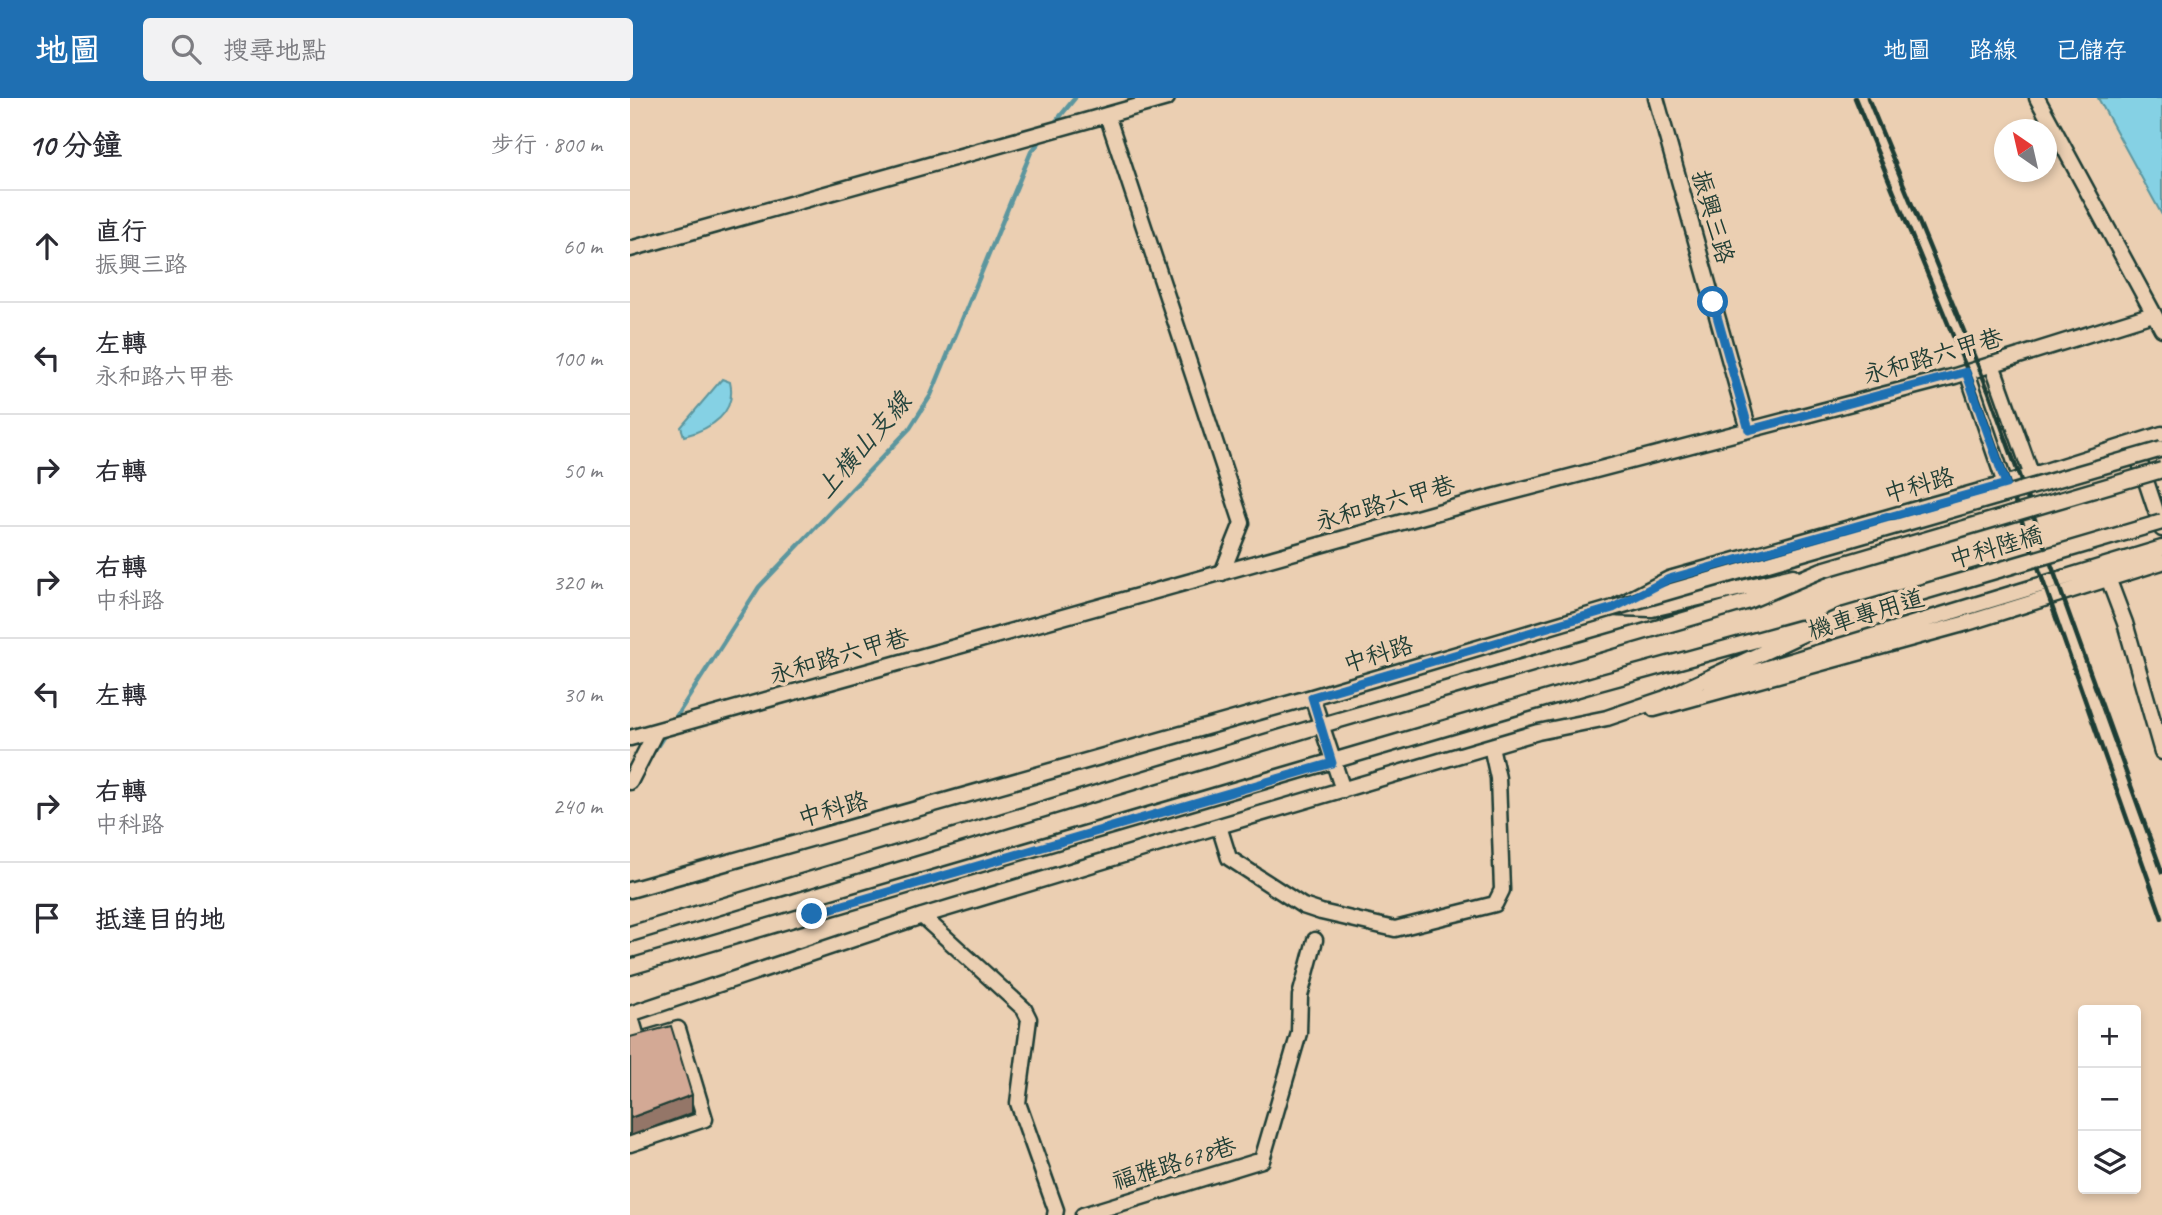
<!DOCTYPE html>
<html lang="zh-TW">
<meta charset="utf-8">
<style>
body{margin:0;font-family:Caveat,"LXGW WenKai TC",sans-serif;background:#f2f2f3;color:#2b2b33}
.controls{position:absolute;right:21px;bottom:21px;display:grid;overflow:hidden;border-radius:7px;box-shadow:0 4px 10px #0003}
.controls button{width:63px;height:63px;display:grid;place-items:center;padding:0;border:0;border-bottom:2px solid #e1e1e2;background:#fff;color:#2b2b33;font:35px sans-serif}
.compass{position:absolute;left:1364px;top:21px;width:63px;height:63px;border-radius:50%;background:#fff;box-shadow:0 4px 10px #0003;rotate:326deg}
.stop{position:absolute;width:21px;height:21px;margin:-16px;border:5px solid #1f6fb2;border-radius:50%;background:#fff}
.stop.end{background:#1f6fb2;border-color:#fff;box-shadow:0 2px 7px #0008}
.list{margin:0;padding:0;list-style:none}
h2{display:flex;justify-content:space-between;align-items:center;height:91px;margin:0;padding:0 28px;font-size:30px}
h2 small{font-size:23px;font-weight:400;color:#7c7c81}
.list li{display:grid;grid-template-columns:46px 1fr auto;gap:21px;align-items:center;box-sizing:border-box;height:112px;padding:0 28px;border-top:2px solid #e1e1e2}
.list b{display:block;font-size:26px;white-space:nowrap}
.list p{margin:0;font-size:23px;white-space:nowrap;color:#7c7c81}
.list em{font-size:23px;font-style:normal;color:#7c7c81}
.icon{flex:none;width:38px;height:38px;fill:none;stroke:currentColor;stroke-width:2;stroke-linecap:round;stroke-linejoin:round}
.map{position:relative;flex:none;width:1532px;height:1117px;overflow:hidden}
header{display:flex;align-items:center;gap:42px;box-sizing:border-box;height:98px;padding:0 35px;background:#1f6fb2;color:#fff}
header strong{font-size:33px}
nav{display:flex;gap:38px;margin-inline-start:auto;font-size:24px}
.search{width:490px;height:63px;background:#f2f2f3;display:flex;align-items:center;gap:18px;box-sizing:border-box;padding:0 24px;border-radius:7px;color:#7c7c81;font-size:26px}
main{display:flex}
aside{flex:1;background:#fff}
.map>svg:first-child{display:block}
.water{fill:#85d1e4;stroke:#5c969e;stroke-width:2}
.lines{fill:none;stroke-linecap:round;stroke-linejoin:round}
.stream{stroke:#5c969e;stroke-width:4.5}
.minor-casing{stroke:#1f3d34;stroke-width:19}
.minor{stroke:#ebcfb2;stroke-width:14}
.rail{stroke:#1f3d34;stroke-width:4.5}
.minor-bridge-casing{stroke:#1f3d34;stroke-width:19;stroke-linecap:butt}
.minor-bridge{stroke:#ebcfb2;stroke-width:14}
.shaded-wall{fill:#947668;stroke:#1f3d34;stroke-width:2}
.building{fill:#d3a995;stroke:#1f3d34;stroke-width:2}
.route{stroke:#1f6fb2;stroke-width:9}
.labels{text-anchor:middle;stroke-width:7;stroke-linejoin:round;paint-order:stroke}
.street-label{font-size:24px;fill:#1f3d34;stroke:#ebcfb2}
.water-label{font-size:26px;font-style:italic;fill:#24443d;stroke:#ebcfb2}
</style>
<header>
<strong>地圖</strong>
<div class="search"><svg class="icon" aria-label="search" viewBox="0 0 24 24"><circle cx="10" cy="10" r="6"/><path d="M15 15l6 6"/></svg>搜尋地點</div>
<nav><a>地圖</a><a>路線</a><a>已儲存</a></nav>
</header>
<main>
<aside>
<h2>10 分鐘<small>步行 · 800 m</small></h2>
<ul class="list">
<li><svg class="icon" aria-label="ahead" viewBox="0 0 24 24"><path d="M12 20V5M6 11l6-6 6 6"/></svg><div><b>直行</b><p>振興三路</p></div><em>60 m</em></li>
<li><svg class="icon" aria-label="left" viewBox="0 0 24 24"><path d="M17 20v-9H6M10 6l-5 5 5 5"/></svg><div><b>左轉</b><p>永和路六甲巷</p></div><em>100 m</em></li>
<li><svg class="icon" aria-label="right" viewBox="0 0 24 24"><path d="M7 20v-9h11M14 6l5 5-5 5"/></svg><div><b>右轉</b></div><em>50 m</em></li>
<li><svg class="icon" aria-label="right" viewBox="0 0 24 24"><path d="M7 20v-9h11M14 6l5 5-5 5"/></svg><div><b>右轉</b><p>中科路</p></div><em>320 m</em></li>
<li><svg class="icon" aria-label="left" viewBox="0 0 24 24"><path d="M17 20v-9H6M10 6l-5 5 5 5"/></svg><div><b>左轉</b></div><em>30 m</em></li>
<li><svg class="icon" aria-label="right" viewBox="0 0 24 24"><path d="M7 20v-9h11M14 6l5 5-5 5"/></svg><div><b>右轉</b><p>中科路</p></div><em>240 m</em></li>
<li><svg class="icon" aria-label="arrive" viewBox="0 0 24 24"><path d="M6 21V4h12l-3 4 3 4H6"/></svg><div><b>抵達目的地</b></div></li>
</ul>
</aside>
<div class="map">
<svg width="1532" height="1117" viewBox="0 0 1532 1117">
<rect width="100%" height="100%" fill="#ebcfb2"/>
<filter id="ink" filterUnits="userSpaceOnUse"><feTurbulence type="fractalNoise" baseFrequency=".0143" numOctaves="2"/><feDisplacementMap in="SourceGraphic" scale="14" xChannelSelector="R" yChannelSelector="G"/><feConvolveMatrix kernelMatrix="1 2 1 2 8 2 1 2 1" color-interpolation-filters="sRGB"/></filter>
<g filter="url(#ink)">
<!-- water -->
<path class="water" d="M1468,0H1532V117Z
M92,281L100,284C107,315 81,331 54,338L51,329Z"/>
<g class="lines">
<!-- stream -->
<path class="stream" d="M423,27L445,0
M44,622L129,489L280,330L301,297L401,54L413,40
M19,661L37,633"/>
<defs>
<path id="minor" d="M1026,0L1119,332
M1407,0L1532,231
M477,17L612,425L592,475
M0,151L537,0
M1362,266L1402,378
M1337,274L1375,386
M1504,347L1532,431
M1478,480L1495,525L1532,654
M988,510L1022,511L1163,478
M1081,587L1532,450
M682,599L713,692
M1024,611L1337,525L1532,464
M0,640L840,405L1325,278L1523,216
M0,684L26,633
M589,728L599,760L673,808L691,814L765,831L865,806L872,792L868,680L861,648
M0,792L682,599L983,510L1039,481L1375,386L1532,336
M292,818L394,911L399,921L388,1005L426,1112L425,1117
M0,836L692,627L1116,504L1192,472
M0,869L969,585L1170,530
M0,916L292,818L589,728L908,634L977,620L1033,601L1212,518
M0,916L8,943
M0,945L48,931L75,1021L0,1046
M453,1117L632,1062L669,935L670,898L685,842"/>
</defs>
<!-- minor casing -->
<use href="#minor" class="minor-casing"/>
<!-- minor -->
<use href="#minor" class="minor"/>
<!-- rail -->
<path class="rail" d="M1225,0L1347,296L1532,820
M1238,0L1359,294L1532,774"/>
<defs>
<path id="minor-bridge" d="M1192,472L1532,372
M983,510L1532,351
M1212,518L1532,424"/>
</defs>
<!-- minor-bridge casing -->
<use href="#minor-bridge" class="minor-bridge-casing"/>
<!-- minor-bridge -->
<use href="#minor-bridge" class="minor-bridge"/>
</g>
<!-- shaded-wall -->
<path class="shaded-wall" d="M62,997V1015L0,1038V1020Z"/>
<!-- building -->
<path class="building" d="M41,928L62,997L0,1020V939Z"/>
</g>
<g class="lines" filter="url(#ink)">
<!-- route -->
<path class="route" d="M182,816L702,665L682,599L983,510L1039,481L1376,386L1336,274L1119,332L1083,204"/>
</g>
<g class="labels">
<!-- street labels -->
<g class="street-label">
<text transform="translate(1083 119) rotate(74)" y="8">振興三路</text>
<text transform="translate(1303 258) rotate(-16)" y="8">永和路六甲巷</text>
<text transform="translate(1289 387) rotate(-16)" y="8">中科路</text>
<text transform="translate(755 405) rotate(-16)" y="8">永和路六甲巷</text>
<text transform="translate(1366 449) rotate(-16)" y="8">中科陸橋</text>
<text transform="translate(1236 516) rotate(-17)" y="8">機車專用道</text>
<text transform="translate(748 556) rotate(-17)" y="8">中科路</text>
<text transform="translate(209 558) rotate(-16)" y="8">永和路六甲巷</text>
<text transform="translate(203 711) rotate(-16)" y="8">中科路</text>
<text transform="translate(544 1065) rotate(-17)" y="8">福雅路678巷</text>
</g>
<!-- water labels -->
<g class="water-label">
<text transform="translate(233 347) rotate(-49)" y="9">上橫山支線</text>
</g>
</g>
</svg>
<div class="controls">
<button>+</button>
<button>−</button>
<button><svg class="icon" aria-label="layers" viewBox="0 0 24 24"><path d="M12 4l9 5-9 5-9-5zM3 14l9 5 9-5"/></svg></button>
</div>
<svg class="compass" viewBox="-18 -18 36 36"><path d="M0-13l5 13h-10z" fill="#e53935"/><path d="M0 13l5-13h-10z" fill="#7c7c81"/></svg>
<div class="stop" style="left:1083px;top:204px"></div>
<div class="stop end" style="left:182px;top:816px"></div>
</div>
</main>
